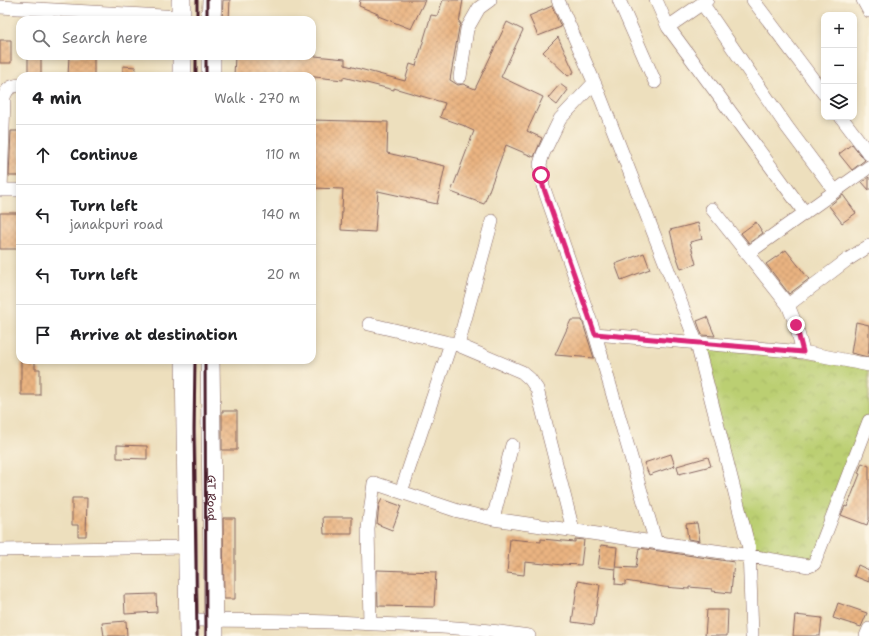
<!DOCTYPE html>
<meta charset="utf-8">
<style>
body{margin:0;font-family:"Shantell Sans",sans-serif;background:#f2f2f2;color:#202124}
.controls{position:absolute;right:12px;top:12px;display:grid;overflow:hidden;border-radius:8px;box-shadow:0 2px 6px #0003}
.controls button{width:36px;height:36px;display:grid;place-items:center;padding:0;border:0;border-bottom:1px solid #e0e0e0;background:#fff;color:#202124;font:20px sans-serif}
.stop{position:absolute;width:12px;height:12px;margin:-9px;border:3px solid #db2777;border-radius:50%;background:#fff}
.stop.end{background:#db2777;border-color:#fff;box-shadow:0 1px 4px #0008}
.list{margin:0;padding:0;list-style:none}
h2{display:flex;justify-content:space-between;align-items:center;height:52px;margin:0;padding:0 16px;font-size:17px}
h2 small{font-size:13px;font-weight:400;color:#757577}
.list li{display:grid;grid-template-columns:26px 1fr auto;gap:12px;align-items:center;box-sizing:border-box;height:60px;padding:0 16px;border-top:1px solid #e0e0e0}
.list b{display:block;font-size:15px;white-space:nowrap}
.list p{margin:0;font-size:13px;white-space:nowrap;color:#757577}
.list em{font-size:13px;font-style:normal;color:#757577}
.icon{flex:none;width:22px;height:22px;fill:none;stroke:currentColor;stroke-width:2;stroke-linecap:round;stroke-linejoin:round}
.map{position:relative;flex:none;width:869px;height:636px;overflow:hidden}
.search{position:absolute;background:#fff;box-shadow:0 2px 6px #0003;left:16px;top:16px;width:300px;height:44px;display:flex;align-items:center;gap:10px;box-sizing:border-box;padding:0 14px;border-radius:12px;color:#757577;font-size:15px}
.panel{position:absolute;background:#fff;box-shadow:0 2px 6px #0003;left:16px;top:72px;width:300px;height:292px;border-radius:12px}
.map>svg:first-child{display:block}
.park{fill:url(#park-crowns);stroke:#82774e}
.building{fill:url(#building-cross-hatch)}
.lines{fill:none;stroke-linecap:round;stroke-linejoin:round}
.minor-casing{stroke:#83625e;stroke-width:14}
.highway-casing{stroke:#83625e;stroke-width:20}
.minor{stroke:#fff;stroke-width:13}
.highway{stroke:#fff;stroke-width:19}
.rail{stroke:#4a1f2b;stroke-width:3}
.route{stroke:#db2777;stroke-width:5}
.labels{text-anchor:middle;stroke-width:4;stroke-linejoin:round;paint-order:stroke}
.street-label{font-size:11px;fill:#4a1f2b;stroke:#fcf5e5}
</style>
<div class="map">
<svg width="869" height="636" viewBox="0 0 869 636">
<defs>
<pattern id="park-crowns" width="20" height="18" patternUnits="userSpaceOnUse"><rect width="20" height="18" fill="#bbcf72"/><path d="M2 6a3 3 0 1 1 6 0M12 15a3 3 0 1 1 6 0" fill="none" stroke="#a2b163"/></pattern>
<pattern id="building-cross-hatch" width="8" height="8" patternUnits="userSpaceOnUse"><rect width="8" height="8" fill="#eab481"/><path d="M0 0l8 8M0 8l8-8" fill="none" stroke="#ca9a70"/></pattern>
</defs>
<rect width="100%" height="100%" fill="#fcf5e5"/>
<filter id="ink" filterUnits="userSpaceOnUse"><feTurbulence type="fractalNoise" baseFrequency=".025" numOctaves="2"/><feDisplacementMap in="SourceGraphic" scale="8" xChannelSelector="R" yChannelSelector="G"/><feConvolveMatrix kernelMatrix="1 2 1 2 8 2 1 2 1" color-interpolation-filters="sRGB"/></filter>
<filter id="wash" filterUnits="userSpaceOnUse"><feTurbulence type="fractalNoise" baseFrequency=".012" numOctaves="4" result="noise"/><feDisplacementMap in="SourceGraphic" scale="16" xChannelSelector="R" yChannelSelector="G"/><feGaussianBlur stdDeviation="0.9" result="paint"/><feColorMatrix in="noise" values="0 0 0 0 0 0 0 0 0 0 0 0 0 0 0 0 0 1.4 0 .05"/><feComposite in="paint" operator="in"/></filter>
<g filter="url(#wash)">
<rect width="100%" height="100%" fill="#eddfbd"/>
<!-- park -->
<path class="park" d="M697,344L869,365V421L814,564L749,548Z"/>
<g id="blocks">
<!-- building -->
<path class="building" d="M223,0H230L229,20H222Z
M360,0H425L411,29L378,16V14L359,6Z
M443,0H463L459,23H461L459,28L450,80L458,85L463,84L475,89L507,22L523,30L501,77L543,97L527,131L542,138L534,157L506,145L484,204L451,192L474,131L465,127V126L440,117L445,103L394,88V90L343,77V80L277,73V75L248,74V76H234L235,56H315L345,59V65L405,81L410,64L416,66L431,15L437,16Z
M552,6L561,27L538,36L529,16Z
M558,37L574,72L568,76L543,52Z
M0,40H11V63H0Z
M28,56H41V76H28Z
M69,56H94V76H68Z
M123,66L136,67L135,76H123Z
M560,84L568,90L557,105L548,98Z
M312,120L388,122L387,153L445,166L437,204L378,191L375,232L341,230L343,189L312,188Z
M11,131H20V176H9Z
M852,144L865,160L852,170L839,154Z
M869,177V190L862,182Z
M843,195L856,213L842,223L829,206Z
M0,213H20V249H0Z
M756,222L763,233L749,243L741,233Z
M698,223L702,239L690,242L696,264L681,269L675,252L670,230Z
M786,250L809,279L789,294L766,264Z
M644,253L650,269L621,280L615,264Z
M707,317L715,336L702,335L697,321Z
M571,320H582L594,358L555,355Z
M856,322L869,325V348L868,357L851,353Z
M21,360H35V369H40V395H21Z
M222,411H237V450H222Z
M117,445L147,446V459L117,458Z
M671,454L675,466L649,475L644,463Z
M708,457L711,466L679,474L677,466Z
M862,463L869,466V519L867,525L841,515L845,506L847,507L860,474L858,473Z
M72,498H87L86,536H78V525H72Z
M382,499L401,506L392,530L377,524L379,505Z
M323,517H352V534H324Z
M223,518H235V599H224Z
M697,523L700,541L688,539L686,524Z
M510,539L541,542V539L575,542V539L584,540L581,565L562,564V565L545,563V564L525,562L524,575L507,573Z
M601,545L617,547L615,569L598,567Z
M639,548L734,562L731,593L712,591V589L689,587V589L664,587L625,581V585L615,584L616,567L636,568Z
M858,565L869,570V582L854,576Z
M377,570L436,572L434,607L378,606Z
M578,581L600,585L594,625L572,622Z
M156,594L157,612L125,614L124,595Z
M838,603L867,613L861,627L833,618Z
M707,610H728L727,636H705Z
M795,615L822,618L820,636H793Z
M126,621L127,636H104L102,623Z"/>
</g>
</g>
<g filter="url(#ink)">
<use href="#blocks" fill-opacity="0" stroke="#83625e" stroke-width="1"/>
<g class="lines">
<defs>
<path id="minor" d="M558,0L598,91L697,344L749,548L752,636
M619,0L655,82
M656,0L668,27L707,0
M753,0L824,94
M863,0L869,11
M702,3L787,127L835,191
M0,7L181,17
M668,27L805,213
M460,77L467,29L479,8L490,0
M594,83L560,119L543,154L540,164L543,186L595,334L656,543
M841,117L869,154
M0,190H20
M1,190L4,97C7,88 11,86 20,85
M712,209L788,305L796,325L803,352
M747,254L869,167
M788,305L847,260L869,246
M369,324L458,345L522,372L530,379L537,389L573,530
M595,334L803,352L869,365
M458,345L492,221
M401,492L451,343
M493,519L512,445
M0,550L188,547
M189,620C251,620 313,621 375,624C426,626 478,628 529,636
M370,624L368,528L374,483L458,511L493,519L750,556L809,566L814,564L869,421
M866,636L869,629"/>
<g id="highway">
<path d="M181,0V20"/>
<path d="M211,20L212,0"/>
<path d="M182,56V76"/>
<path d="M211,76V56"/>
<path d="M185,360L189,636"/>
<path id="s1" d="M210,360L214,636"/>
</g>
</defs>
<!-- minor casing -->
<use href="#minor" class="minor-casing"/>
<!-- highway casing -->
<use href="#highway" class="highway-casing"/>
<!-- minor -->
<use href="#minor" class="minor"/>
<!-- highway -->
<use href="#highway" class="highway"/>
<!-- rail -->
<path class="rail" d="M197,20V0
M207,20V0
M196,76V56
M206,76V56
M195,360L194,429L197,636
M205,360L206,636"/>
</g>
</g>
<g class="lines" filter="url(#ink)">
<!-- route -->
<path class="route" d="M541,175L543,186L595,334L803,352L796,325"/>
</g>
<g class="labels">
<!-- street labels -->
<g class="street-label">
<text dy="4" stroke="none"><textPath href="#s1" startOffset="138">GT Road</textPath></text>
</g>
</g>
</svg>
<div class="controls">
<button>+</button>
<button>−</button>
<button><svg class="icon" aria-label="layers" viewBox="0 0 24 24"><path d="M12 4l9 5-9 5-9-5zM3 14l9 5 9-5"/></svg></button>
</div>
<div class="stop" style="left:541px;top:175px"></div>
<div class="stop end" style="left:796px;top:325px"></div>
<div class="search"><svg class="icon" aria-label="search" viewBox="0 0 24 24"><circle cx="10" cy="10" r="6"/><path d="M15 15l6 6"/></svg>Search here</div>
<section class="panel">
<h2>4 min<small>Walk · 270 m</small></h2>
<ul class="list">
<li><svg class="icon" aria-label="ahead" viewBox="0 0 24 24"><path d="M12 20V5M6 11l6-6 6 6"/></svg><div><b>Continue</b></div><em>110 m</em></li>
<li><svg class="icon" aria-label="left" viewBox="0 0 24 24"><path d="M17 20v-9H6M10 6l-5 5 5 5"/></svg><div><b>Turn left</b><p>janakpuri road</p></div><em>140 m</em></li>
<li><svg class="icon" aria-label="left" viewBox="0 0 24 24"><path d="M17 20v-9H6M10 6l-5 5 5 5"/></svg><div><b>Turn left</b></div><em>20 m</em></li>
<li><svg class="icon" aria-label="arrive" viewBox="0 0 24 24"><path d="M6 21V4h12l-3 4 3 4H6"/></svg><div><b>Arrive at destination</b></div></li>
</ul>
</section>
</div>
